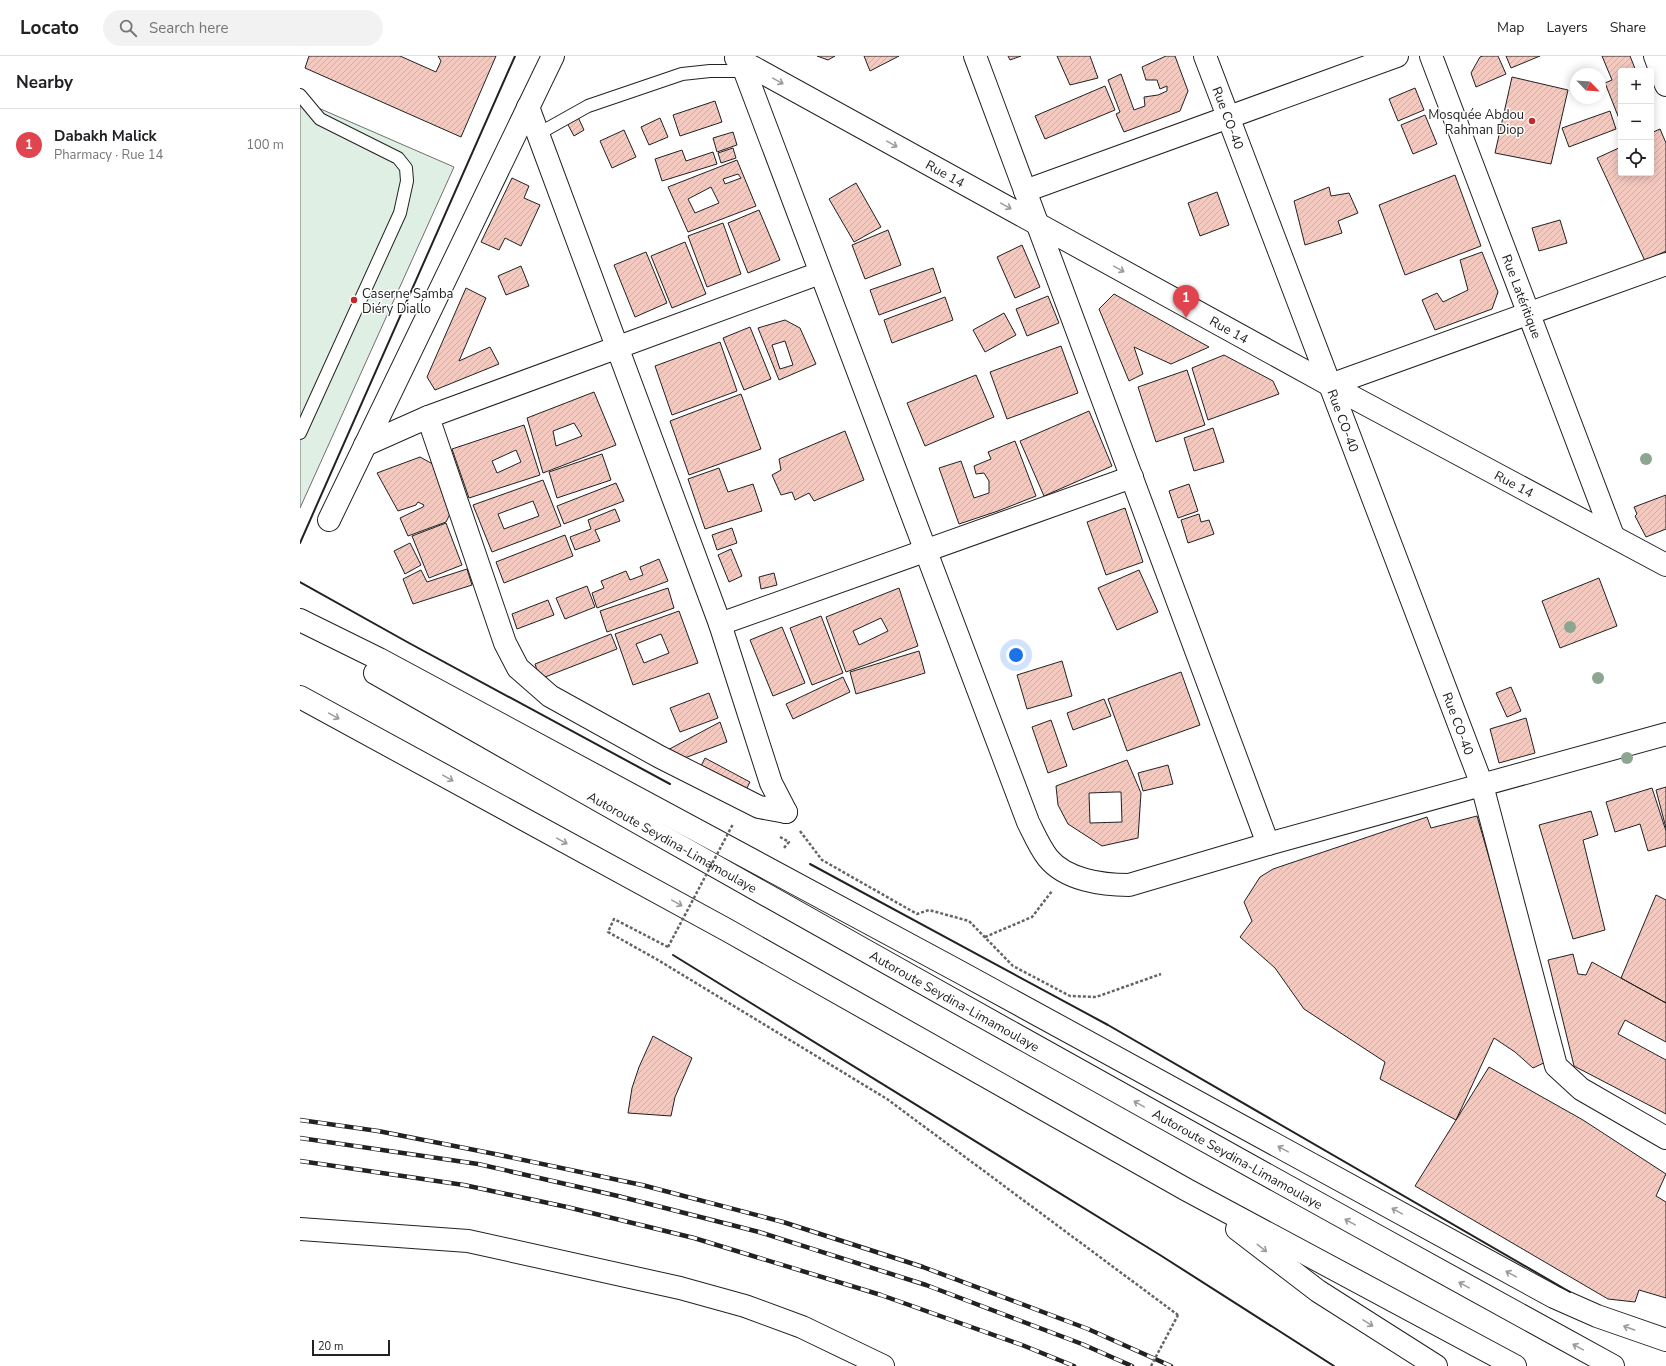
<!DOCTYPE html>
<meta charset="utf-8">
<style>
body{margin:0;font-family:"Nunito Sans",sans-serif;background:#f2f2f2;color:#202124}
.controls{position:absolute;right:12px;top:12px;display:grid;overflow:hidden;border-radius:4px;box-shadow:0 2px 10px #0003}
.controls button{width:36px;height:36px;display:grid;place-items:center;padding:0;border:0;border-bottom:1px solid #e0e0e0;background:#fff;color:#202124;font:20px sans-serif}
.compass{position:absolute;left:1270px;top:12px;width:36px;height:36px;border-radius:50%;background:#fff;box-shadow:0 2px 10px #0003;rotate:115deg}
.scale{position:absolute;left:12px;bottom:10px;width:78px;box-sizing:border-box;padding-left:4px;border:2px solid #222;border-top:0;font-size:11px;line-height:14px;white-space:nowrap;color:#222;-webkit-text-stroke:3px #fff;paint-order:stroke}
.you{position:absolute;left:716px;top:599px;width:14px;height:14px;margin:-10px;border:3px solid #fff;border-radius:50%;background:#1a73e8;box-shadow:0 0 0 6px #1a73e833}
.badge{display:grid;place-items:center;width:26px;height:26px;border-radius:50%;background:#7c3aed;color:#fff;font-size:13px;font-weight:700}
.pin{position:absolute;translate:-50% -33px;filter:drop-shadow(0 1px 2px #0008)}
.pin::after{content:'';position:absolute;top:21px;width:14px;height:12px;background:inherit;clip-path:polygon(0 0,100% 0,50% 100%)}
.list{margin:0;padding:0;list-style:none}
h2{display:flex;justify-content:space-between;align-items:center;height:52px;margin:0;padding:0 16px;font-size:17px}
h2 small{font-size:13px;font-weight:400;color:#757577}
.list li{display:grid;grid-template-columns:26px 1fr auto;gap:12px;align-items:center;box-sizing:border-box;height:72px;padding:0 16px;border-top:1px solid #e0e0e0}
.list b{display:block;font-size:15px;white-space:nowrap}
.list p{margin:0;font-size:13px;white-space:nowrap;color:#757577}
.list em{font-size:13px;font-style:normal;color:#757577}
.icon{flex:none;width:22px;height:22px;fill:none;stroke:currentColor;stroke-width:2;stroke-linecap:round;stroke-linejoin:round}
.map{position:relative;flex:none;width:1366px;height:1310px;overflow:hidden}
header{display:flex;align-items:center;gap:24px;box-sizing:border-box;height:56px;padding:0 20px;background:#fff;border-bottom:1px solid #e0e0e0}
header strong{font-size:19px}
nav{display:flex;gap:22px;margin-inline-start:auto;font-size:14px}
.search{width:280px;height:36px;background:#f2f2f2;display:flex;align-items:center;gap:10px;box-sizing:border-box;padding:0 14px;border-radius:22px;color:#757577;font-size:15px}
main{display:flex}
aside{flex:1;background:#fff}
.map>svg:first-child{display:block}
.pitch{fill:#e0efe3;stroke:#6f6f6f}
.building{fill:url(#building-hatch);stroke:#222;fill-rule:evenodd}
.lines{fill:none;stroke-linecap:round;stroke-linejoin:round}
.service-casing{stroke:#222;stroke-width:14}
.minor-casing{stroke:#222;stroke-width:24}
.motorway-casing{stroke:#222;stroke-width:24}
.path{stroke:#646464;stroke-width:2.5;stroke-dasharray:3 2;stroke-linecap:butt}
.service{stroke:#fff;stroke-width:12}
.minor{stroke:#fff;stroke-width:22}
.motorway{stroke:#fff;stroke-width:22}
.rail-casing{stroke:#222;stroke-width:4.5}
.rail{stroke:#fff;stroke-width:3;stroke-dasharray:9;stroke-linecap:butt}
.path-bridge{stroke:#646464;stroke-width:2.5;stroke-dasharray:3 2;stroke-linecap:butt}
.wall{stroke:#222;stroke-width:2}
.tree{fill:#8da692}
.oneway{stroke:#9c9c9c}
.poi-dot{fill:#c62828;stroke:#fff;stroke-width:1.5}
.labels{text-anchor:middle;stroke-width:3;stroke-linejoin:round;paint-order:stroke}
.poi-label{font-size:13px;fill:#222;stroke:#fff;text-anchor:end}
.street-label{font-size:13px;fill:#222;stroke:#fff}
</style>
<header>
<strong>Locato</strong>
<div class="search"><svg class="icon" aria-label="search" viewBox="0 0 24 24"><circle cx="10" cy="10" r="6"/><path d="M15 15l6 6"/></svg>Search here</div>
<nav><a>Map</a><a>Layers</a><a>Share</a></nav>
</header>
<main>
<aside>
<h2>Nearby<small></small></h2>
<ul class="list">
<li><span class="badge" style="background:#e0444e">1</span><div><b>Dabakh Malick</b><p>Pharmacy · Rue 14</p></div><em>100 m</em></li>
</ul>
</aside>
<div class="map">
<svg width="1366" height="1310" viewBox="0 0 1366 1310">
<defs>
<pattern id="building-hatch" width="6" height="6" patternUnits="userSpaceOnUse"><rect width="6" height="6" fill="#f3c9c0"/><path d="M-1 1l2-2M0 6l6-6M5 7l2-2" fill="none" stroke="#d0aca5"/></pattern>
</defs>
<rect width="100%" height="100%" fill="#fff"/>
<!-- pitch -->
<path class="pitch" d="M0,44L154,111L0,452Z"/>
<!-- building -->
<path class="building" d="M9,0H100L136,16L141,5L138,0H196L161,81L5,12Z
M517,0H535L528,4Z
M564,0H599L570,15Z
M708,0H721L710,4Z
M757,0H790L798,22L770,29Z
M866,0H875L888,35L880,55L824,76L816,58L820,56L808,24L821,18L834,54L845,50L844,41L858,39L867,35V30L860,33L857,24H846L842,11Z
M1183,0H1198L1206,18L1176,31L1171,17L1180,1Z
M1206,0H1240L1211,12Z
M1302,0H1330L1336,15H1321L1320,65L1305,27L1312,24Z
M1212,21L1268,34L1251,108L1195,97Z
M805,30L815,54L745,83L735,60Z
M1115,32L1124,54L1098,65L1089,43Z
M415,45L422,66L380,80L373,59Z
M1310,55L1316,73L1269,91L1262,72Z
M1125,59L1137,88L1113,98L1101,69Z
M278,61L284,74L274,80L267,67Z
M360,62L368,81L349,89L341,71Z
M1360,73L1366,87V195L1345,205L1297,102L1321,91V117H1351V77Z
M324,74L336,101L312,112L300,85Z
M433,76L437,89L417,96L413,82Z
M433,92L436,102L421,107L418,97Z
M382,94L386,105L413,96L417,108L362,125L355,103Z
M437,104L456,150L388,176L368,131ZM438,118L441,122L425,128L423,123ZM411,131L419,147L395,157L388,143Z
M1155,119L1181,190L1105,219L1079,149Z
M212,122L229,130L224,142L240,149L221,190L205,182L199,194L181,186Z
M556,127L581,171L554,186L529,143Z
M1029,131L1031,140L1049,137L1058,157L1038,165L1042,177L1005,189L994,145Z
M917,136L929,169L900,180L888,147Z
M459,154L480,204L448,217L428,167Z
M1260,164L1267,187L1239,195L1232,172Z
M423,167L441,218L407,231L388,180Z
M588,174L601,209L565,223L552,189Z
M385,186L406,238L372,252L351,200Z
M722,189L740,231L715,242L697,201Z
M346,196L367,247L335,261L314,209Z
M1182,196L1198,236L1192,253L1135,274L1122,244L1137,237L1143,246L1168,234L1160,204Z
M221,210L229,230L206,239L198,220Z
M633,212L641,236L579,259L570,234Z
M166,232L186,242L159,305L190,291L199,308L135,334L127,321Z
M814,238L909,291L871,308L834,291L843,318L829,325L799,253Z
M748,240L759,267L727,280L716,253Z
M645,241L653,264L592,287L584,264Z
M704,257L716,279L685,296L673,274Z
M485,264L500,272L516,308L479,324L458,272ZM485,285L493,309L480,313L472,289Z
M450,271L471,323L444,334L423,282Z
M420,286L437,335L372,359L355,310Z
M761,290L778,337L707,363L690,316Z
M924,299L973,325L979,338L908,364L892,312Z
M887,314L905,369L856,386L838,331Z
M676,319L694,361L625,390L607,347Z
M294,336L316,389L243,417L227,362ZM274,367L282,380L256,390L253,375Z
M441,338L461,393L389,419L370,365Z
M789,355L812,410L744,440L720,385Z
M224,369L240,419L169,442L152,393ZM216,394L221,406L197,417L192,405Z
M913,372L924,406L894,415L884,382Z
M545,375L564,424L514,445L509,437L495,444L492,436L481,439L472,419L481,414L479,403Z
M715,385L736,440L698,455L659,468L639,412L661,405L674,442L689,437V425L684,417L676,418L674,410L691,403L688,396Z
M302,398L311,424L257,442L249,416Z
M120,401L140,412L153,452L146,466L108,480L100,462L123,451L124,449L118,446L116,449L98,455L77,417Z
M419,412L428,436L453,428L462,455L405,473L388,423Z
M243,424L261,470L192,496L173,449ZM233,445L239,460L204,473L198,458Z
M316,427L324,445L264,468L257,450Z
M889,428L898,455L878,462L869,435Z
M1366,439V473L1346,481L1335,460L1337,458L1334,451Z
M825,452L843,506L806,519L787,466Z
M315,453L320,465L295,474L300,485L275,494L270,481L291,473L288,464Z
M899,458L901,466L909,464L914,478L888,487L881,464Z
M146,467L162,509L129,522L112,480Z
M432,472L437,487L417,494L412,479Z
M265,479L273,500L204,527L196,506Z
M110,487L121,509L105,518L94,495Z
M431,493L442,520L429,526L418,499Z
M359,503L368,525L297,552L292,537L304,532L301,525L326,515L330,524L343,519L340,511Z
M167,513L172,529L113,548L103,523L121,514L127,526Z
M839,514L858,556L817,574L798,532Z
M474,517L477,529L461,533L459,521Z
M1299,522L1317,570L1260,592L1242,545Z
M287,530L295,551L265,563L256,542Z
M368,532L374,552L307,576L300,555Z
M599,532L618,590L546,616L526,561ZM581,562L588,575L559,589L553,575Z
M248,544L254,559L217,573L212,558Z
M379,555L398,607L333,629L315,578ZM361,578L369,597L344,607L336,588Z
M521,560L543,617L512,629L490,572Z
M482,571L505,627L473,640L450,584Z
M311,578L317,593L240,623L235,608Z
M619,595L625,617L556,638L550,616Z
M762,605L772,640L727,653L717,619Z
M881,616L900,669L827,695L808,643Z
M543,621L550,636L493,663L486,648Z
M1211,631L1221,655L1207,661L1196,637Z
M409,637L418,662L380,676L370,652Z
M804,643L811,660L773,674L767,657Z
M1226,662L1235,697L1199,707L1190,673Z
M751,664L767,710L748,717L732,671Z
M420,666L427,686L374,706L362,697Z
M405,702L450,726L443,740L398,716Z
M827,704L841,737L838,782L802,790L768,768L758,749L756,730ZM816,736H821L822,766L790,767L789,737Z
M868,709L873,728L843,735L838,717Z
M1366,731V772L1356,734Z
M1352,732L1366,775V790L1348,795L1340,768L1315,776L1306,746Z
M1291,755L1298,779L1283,784L1305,874L1273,883L1239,769Z
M1177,760L1248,1005L1233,1012L1215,996L1194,982L1156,1064L1080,1023L1085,1006L1004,953L975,912L940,881L952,865L944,846L960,821L973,813L1127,761L1131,772Z
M1356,839L1366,844V947L1321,922Z
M1273,898L1278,918L1286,919L1292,906L1366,947V986L1325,964L1318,978L1366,1004V1058L1274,1010L1248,904Z
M353,980L392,1002L375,1041L371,1060L328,1057L332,1032L339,1011Z
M1189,1011L1283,1064L1366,1118L1356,1140L1366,1146V1242L1339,1234L1335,1246L1308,1243L1115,1130Z"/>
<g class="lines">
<defs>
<path id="service" d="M0,39L20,63L98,102L106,112L107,125L100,157L0,377
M238,78L288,50L382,18L410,15H445"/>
<g id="minor">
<path d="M675,0L968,788"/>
<path id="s1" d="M905,0L1182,729L1256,1010L1281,1033L1366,1082"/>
<path id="s2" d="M1131,0L1313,480"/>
<path d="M1355,0L1366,29"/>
<path id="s3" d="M436,2L1030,329L1366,509"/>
<path d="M441,5L728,766C734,778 740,792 748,802C766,824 802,829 829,829L968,788L1366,678"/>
<path d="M228,51L420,568L471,727L486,756"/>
<path d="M725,135L1097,0"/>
<path d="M1030,329L1366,208"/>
<path d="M128,361L205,587L218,612L250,640L360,701L459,751L486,756"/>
<path d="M65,389L128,361L520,217"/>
<path d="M29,464L253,0"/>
<path d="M420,568L832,421"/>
<path d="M0,1173L168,1185L380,1232L445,1250L502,1271L583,1310"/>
</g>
<g id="motorway">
<path d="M0,564L79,603L658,915L1254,1241L1297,1260L1366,1284"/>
<path id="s4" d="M75,617C485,851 898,1082 1313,1310"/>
<path d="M0,641L427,874L887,1134L1215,1310"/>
<path d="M937,1173L1018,1235L1136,1310"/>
</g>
</defs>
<!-- service casing -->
<use href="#service" class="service-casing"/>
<!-- minor casing -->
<use href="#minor" class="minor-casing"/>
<!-- motorway casing -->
<use href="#motorway" class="motorway-casing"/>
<!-- path -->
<path class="path" d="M500,775L522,804L617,858L629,854L669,865L713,910L770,940L796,941L861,918
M480,781L489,786L483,793
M685,881L732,861L752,835
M368,891L314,863L308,876L358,904L587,1043L878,1259"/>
<!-- service -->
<use href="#service" class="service"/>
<!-- minor -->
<use href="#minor" class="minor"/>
<!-- motorway -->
<use href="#motorway" class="motorway"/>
<defs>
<path id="rail" d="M0,1064L78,1075L195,1098L342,1129L483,1166L623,1211L788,1273L871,1310
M0,1082L178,1108L318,1140L459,1176L626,1229L782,1288L832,1310
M0,1105L164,1129L267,1151L394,1182L581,1239L722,1289L774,1310"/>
</defs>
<!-- rail casing -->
<use href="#rail" class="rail-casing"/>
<!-- rail -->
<use href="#rail" class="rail"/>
<!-- path-bridge -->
<path class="path-bridge" d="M368,891L433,768
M851,1310L878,1259"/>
<!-- wall -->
<path class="wall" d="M0,487L215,0
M0,526L109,587L370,728
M510,808L808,969L1270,1236
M373,899L860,1199L1034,1310"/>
</g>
<!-- trees -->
<g class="tree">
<circle cx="1346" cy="403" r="6"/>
<circle cx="1270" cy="571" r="6"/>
<circle cx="1298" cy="622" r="6"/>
<circle cx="1327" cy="702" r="6"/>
</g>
<!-- one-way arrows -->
<defs><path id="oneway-shaft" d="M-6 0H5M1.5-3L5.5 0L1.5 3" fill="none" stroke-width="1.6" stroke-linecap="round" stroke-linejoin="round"/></defs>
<g class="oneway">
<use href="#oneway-shaft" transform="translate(478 25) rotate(29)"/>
<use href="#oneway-shaft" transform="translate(592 88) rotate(29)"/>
<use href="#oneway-shaft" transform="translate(706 150) rotate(29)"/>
<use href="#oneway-shaft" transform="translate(819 213) rotate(29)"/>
<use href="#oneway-shaft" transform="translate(34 660) rotate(29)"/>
<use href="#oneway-shaft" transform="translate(148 722) rotate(29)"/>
<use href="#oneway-shaft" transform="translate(262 785) rotate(29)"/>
<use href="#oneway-shaft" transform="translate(377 847) rotate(29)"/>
<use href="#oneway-shaft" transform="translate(839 1048) rotate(-151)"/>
<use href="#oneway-shaft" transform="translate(983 1093) rotate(-151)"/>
<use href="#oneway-shaft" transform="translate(1097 1155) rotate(-151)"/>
<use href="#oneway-shaft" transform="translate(1050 1166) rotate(-151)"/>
<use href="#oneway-shaft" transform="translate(962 1192) rotate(38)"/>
<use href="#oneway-shaft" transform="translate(1211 1218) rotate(-151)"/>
<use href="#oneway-shaft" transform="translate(1164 1229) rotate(-151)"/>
<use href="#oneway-shaft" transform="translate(1068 1267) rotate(32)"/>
<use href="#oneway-shaft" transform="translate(1329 1272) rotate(-160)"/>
<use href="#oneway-shaft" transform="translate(1278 1291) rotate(-151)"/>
</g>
<!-- markers -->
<g class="poi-dot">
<circle cx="1232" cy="65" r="4"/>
<circle cx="54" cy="244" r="4"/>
</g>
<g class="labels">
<!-- poi labels -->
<g class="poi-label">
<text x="1224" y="63">Mosquée Abdou<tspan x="1224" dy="15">Rahman Diop</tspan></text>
<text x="62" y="242" text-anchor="start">Caserne Samba<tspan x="62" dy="15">Diéry Diallo</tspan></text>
</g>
<!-- street labels -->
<g class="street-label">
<text dy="5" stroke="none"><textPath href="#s1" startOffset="66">Rue CO-40</textPath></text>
<text dy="5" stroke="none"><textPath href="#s3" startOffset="239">Rue 14</textPath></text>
<text dy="5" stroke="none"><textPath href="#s2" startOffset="257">Rue Latéritique</textPath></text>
<text dy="5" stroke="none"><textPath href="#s3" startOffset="563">Rue 14</textPath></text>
<text dy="5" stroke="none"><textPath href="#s1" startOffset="390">Rue CO-40</textPath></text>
<text dy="5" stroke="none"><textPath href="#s3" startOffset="887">Rue 14</textPath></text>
<text dy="5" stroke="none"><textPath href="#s1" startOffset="714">Rue CO-40</textPath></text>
<text dy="5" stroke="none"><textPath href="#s4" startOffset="342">Autoroute Seydina-Limamoulaye</textPath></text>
<text dy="5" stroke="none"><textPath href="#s4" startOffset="666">Autoroute Seydina-Limamoulaye</textPath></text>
<text dy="5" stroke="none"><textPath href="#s4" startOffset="990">Autoroute Seydina-Limamoulaye</textPath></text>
</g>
</g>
</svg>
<div class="controls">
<button>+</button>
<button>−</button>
<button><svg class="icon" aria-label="locate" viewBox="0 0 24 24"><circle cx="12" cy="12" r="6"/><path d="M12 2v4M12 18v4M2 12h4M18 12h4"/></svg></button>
</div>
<svg class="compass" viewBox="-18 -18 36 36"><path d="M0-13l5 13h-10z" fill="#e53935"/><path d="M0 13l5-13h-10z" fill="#757577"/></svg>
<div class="scale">20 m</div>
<div class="you"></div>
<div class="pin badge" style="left:886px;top:262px;background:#e0444e">1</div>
</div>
</main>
